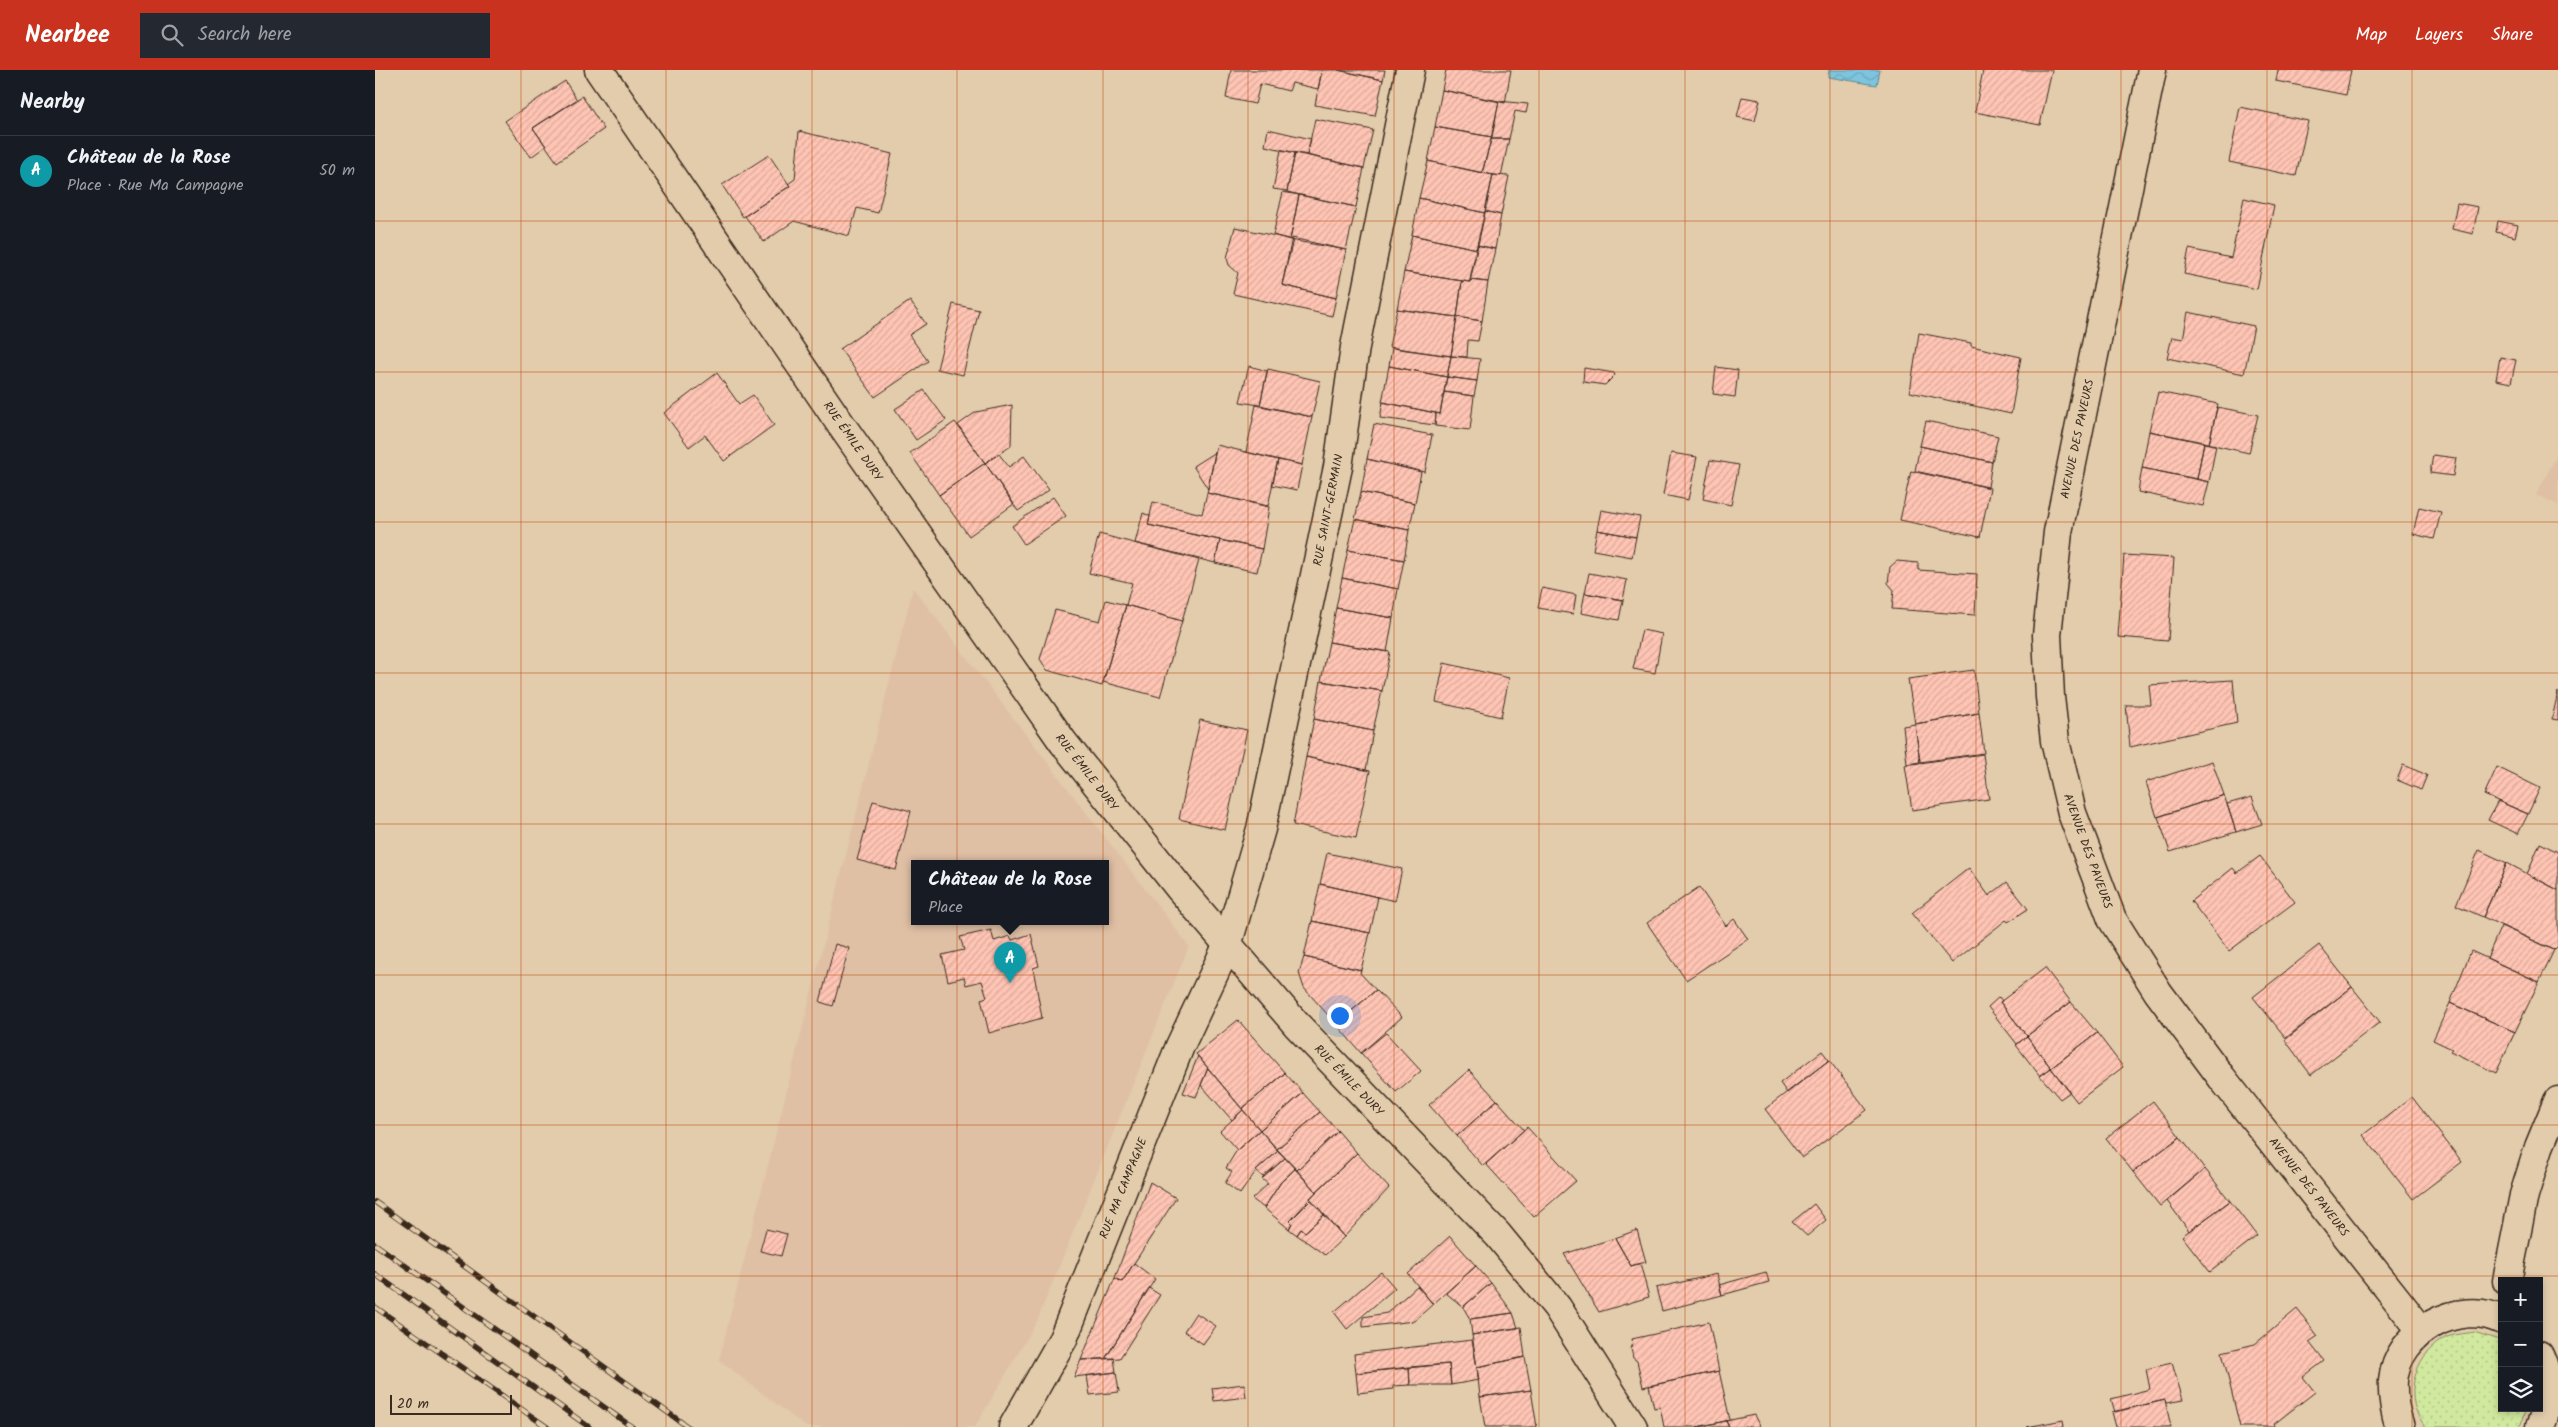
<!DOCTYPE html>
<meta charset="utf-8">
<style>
body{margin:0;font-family:Kalam,sans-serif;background:#242831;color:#f1f3f6}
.controls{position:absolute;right:15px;bottom:15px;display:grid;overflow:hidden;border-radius:0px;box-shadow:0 2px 8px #0003}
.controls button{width:45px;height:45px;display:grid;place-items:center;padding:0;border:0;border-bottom:1px solid #363941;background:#171b24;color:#f1f3f6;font:25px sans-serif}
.scale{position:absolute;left:15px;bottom:12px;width:122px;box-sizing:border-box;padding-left:5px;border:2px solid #3b2a1e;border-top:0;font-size:14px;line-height:18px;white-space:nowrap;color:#3b2a1e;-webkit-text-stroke:4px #e2ccac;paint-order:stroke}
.you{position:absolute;left:964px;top:945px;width:18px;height:18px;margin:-12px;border:4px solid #fff;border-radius:50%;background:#1a73e8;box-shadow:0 0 0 8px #1a73e833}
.badge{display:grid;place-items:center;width:32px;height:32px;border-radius:50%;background:#c8321e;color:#fff;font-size:16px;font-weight:700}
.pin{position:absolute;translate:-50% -41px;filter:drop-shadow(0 1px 2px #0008)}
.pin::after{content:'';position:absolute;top:26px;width:18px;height:15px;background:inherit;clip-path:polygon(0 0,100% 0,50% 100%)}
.popup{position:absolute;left:536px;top:790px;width:198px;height:65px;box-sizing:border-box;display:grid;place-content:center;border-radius:0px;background:#171b24;filter:drop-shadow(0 1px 4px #0005);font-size:16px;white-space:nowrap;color:#9ea1a6}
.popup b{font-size:19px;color:#f1f3f6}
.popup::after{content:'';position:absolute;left:50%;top:100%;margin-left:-10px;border:10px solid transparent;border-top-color:#171b24}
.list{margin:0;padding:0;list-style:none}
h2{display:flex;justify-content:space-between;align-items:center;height:65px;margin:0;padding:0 20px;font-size:21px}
h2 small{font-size:16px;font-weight:400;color:#9ea1a6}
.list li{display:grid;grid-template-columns:32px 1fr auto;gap:15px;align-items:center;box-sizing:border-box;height:70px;padding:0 20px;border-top:1px solid #363941}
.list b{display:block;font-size:19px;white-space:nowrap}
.list p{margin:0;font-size:16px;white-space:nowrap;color:#9ea1a6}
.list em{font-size:16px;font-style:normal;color:#9ea1a6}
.icon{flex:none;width:28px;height:28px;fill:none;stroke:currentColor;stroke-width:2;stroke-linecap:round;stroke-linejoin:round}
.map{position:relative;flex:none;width:2183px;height:1357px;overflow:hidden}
header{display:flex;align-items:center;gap:30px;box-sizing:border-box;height:70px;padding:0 25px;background:#c8321e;color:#fff}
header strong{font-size:24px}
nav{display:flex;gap:28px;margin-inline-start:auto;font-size:18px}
.search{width:350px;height:45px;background:#242831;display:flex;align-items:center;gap:12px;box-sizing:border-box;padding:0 18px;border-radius:0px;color:#9ea1a6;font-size:19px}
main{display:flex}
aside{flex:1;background:#171b24}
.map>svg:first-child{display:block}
.built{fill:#e0c0a5;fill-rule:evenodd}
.grass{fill:url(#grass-dots);stroke:#868a5e}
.water{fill:url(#water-waves);stroke:#638791}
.building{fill:url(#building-hatch);stroke:#3b2a1e}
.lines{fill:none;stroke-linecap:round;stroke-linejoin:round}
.minor-casing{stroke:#3b2a1e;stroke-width:31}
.minor{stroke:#e2ccac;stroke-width:28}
.rail-casing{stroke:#3b2a1e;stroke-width:5.5}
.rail{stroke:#e2ccac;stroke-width:4;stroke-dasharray:11;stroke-linecap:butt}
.grid{fill:none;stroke:#bd4d10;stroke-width:1;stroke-opacity:0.55}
.labels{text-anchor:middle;stroke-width:4;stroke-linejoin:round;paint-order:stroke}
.street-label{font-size:12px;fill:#3b2a1e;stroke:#e2ccac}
</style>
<header>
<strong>Nearbee</strong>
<div class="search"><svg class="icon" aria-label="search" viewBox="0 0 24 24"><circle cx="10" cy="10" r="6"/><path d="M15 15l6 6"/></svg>Search here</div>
<nav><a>Map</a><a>Layers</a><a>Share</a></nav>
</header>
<main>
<aside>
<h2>Nearby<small></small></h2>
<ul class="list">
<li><span class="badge" style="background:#0f9aa8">A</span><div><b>Château de la Rose</b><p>Place · Rue Ma Campagne</p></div><em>50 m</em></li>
</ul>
</aside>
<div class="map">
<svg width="2183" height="1357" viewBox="0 0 2183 1357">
<defs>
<pattern id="grass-dots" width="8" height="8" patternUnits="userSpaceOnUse" patternTransform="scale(1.25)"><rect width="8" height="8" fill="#d0e99e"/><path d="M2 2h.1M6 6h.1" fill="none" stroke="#b4c888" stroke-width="1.8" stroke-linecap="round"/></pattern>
<pattern id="water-waves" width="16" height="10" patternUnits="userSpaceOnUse" patternTransform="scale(1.25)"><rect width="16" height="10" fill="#7dc5de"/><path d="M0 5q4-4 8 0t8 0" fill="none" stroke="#6da9be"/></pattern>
<pattern id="building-hatch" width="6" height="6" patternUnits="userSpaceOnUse" patternTransform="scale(1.25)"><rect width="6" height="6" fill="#fec4b4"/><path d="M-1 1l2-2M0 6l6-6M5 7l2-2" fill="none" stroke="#dba99a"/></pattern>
</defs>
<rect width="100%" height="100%" fill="#e2ccac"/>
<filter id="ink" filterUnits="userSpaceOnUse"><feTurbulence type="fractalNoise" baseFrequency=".02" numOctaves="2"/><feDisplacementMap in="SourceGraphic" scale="10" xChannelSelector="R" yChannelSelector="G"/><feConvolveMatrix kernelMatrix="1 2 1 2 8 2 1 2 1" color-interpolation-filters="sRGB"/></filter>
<g filter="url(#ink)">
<!-- built -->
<path class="built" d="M2183,383V435L2161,425Z
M538,518L814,876L662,1251L600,1357H431L344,1290ZM540,794H730V852H540Z"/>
<!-- grass -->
<path class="grass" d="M2099,1262L2127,1271V1338H2151L2146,1354L2142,1357H2051C2027,1330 2038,1287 2068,1269C2076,1264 2090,1264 2099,1262Z"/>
<!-- water -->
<path class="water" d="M1454,0H1505L1502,15L1453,7Z"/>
<!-- building -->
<path class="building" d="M856,0H947L943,19L917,13L914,21L885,14L880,34L851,28Z
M947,0H963L1008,10L1000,46L940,35Z
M963,0H1010L1008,10Z
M1071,0H1136L1130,33L1067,20Z
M1608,0H1677L1665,55L1600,42Z
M1903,0H1976L1971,25L1901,11Z
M190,11L202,30L158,58L171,76L156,87L130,51Z
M1067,20L1124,31L1117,67L1060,57Z
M207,26L229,59L182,92L158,58Z
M1367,27L1385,30L1380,51L1362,47Z
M1124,31L1153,34L1151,43L1140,41L1134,69H1116Z
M1865,37L1933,51L1921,106L1854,92Z
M940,49L998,60L989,98L932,85Z
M1060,57L1117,67L1107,103L1053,91Z
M893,59L936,69L932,85L890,76Z
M424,61L517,84L503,143L482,138L474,166L419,151L389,172L370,146L415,116L413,114L420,109Z
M1116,69H1134L1126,106L1107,103Z
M906,80L920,83L912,121L898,119Z
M920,83L989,98L981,137L912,122Z
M394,85L415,116L368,147L347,115Z
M1053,91L1118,105L1110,143L1044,128Z
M1118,105L1134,106L1126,145L1110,141Z
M908,122L924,125L915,170L898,165Z
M924,125L981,137L971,180L915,170Z
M1044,128L1110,143L1102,179L1037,165Z
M1869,128L1899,135L1882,219L1809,204L1814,179L1856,188Z
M2082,133L2103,137L2098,164L2077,159Z
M1110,141L1126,145L1120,179L1102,175Z
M2123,151L2143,155L2140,167L2121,162Z
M860,157L918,170L907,215L961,228L957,246L858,224L863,203L854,195L852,188Z
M1037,165L1102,179L1095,212L1029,202Z
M917,168L971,180L961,228L907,215Z
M1102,175L1120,179L1113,212L1095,210Z
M1029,202L1087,211L1082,247L1022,239Z
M1095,210L1113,212L1107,251L1082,247L1087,211L1095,212Z
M535,231L551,254L534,265L553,291L500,327L465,279Z
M578,234L604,240L588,305L562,299Z
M1022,239L1082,247L1076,286L1014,277Z
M1813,242L1879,256L1869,304L1792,288L1797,267L1808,269Z
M1082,247L1107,251L1103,271L1093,270L1092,287L1076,286Z
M1544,263L1596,273V276L1646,287L1636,344L1535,322Z
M1017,278L1076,286L1072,307L1014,296Z
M1076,286L1105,289L1102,311L1072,307Z
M2125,287L2141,290L2136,313L2121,310Z
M874,296L892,301L885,335L865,332Z
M1014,296L1072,307L1065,344L1007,332Z
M1341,297L1363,300L1360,327L1338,324Z
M1209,298L1239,303L1240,305L1230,315L1208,312Z
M893,299L945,311L937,347L885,335Z
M342,303L364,334L378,325L399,355L349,391L330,365L314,377L289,343Z
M1072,307L1102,311L1099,326L1069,322Z
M549,320L571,350L541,370L520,339Z
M1069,322L1099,326L1095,360L1060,356L1061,343L1065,344Z
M1783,322L1843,334L1834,374L1774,361Z
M1008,332L1061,343L1060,355L1005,348Z
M637,335L636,376L610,393L583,355L601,342Z
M881,335L937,347L927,395L871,382Z
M1842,337L1883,345L1874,383L1834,374Z
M1551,351L1623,366L1617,392L1545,376Z
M580,352L610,393L564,425L535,383Z
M999,354L1057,365L1050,402L992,389Z
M1774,361L1829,372L1822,409L1767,398Z
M1829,372L1841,375L1834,412L1822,409Z
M842,375L903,390L893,436L832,423Z
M1545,376L1617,392L1613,417L1540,401Z
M840,382L833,419L818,396Z
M1296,383L1322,387L1313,430L1288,425Z
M624,384L634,397L649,386L674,420L643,441L610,393Z
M2058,385L2081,388L2078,406L2055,403Z
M992,389L1046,402L1040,433L986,422Z
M903,390L927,395L922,420L897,415Z
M1335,390L1364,395L1356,435L1328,429Z
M610,393L639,434L594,466L564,425Z
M1767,398L1834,412L1828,436L1763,422Z
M1536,401L1615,418L1605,467L1525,450Z
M986,422L1040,433L1034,460L980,449Z
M832,423L894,437L887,479L773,455L778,432L827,444Z
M678,427L691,446L649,474L637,456Z
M2044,437L2066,442L2059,469L2038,464Z
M1226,440L1265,447L1261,467L1222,460Z
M768,443L775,446L773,455L845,470L840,493L760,473Z
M980,449L1034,460L1029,490L973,480Z
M1222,460L1261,467L1257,487L1218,480Z
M724,464L824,490L807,551L751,535L757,513L714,503Z
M845,470L887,479L882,502L840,493Z
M973,480L1029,490L1023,519L967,508Z
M1749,485L1799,488L1793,571L1743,567Z
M1522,491L1543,493V500L1602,504L1600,545L1517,539L1519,520L1513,513L1515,497Z
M1214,503L1252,510L1248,530L1210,523Z
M967,508L1023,519L1018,548L961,538Z
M1167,518L1201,525L1198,544L1163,538Z
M1210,523L1248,530L1244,550L1206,543Z
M731,530L751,535L727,616L672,600L665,589L680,540L725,551Z
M751,535L807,551L785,627L728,612Z
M961,538L1018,548L1012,582L954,572Z
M1267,560L1287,564L1280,603L1258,599Z
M954,572L1015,582L1007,621L946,611Z
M1069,593L1134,608L1126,647L1061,632Z
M1599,600L1604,643L1540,654L1533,609Z
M1858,610L1862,653L1755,677L1751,635H1776L1774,615Z
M946,611L1007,621L998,661L939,649Z
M2183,622V650L2177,649Z
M1604,643L1609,683L1545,692L1540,654Z
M939,649L998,661L991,700L931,687Z
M825,650L872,660L850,760L804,749Z
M1540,654L1545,692L1532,694L1528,656Z
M1608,684L1614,729L1537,740L1530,695Z
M931,687L995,701L981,768L918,755Z
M1837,691L1849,725L1782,747L1771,712Z
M2028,695L2052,705L2046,720L2022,710Z
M2122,697L2165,718L2153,744L2109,725Z
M1849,725L1861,762L1795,782L1783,747Z
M1877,727L1887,754L1861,762L1852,734Z
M498,731L536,741L521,800L482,790Z
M2123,731L2153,744L2143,764L2113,750Z
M2165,773L2183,782V820L2152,804Z
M2104,780L2132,793L2108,847L2081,835Z
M952,783L1027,799L1020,831L945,814Z
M1885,786L1920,832L1854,881L1816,831L1858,798L1862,803Z
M2132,793L2183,820V876L2179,880L2108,847Z
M1594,798L1614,826L1632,812L1653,839L1633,852L1631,850L1577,893L1537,843Z
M945,814L1003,827L995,863L937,851Z
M1324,817L1351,856L1359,849L1373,869L1311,910L1272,853Z
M937,851L995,863L986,900L929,887Z
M2126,856L2179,880L2164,912L2112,888Z
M616,860L619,871L635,866L637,870L656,864L664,896L658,898L667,948L614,963L606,929L612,927L607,911L591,915L589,907L573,911L567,885L589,880L585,867Z
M460,874L474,878L458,936L445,932Z
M1944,875L1977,917L1911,968L1878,927Z
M2096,881L2164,912L2140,962L2075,933Z
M929,887L986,900L985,903L1001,920L961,954L929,918L924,903Z
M1670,898L1696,932L1652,966L1625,932Z
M1977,917L2005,952L1936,1005L1910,970Z
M1001,920L1027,947L986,983L961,954Z
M1624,927L1627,931L1625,932L1652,966L1642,974L1613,937Z
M1696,932L1722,963L1676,998L1652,966Z
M2075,933L2140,962L2121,1003L2075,981L2077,979L2058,970Z
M863,950L910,1003L867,1039L821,984Z
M1011,963L1046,1001L1021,1022L986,983Z
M1722,963L1748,997L1702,1032L1676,998Z
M1652,966L1676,998L1665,1006L1641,975Z
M1447,981L1454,990L1412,1023L1405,1013Z
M823,986L833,998L821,1027L808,1023Z
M1454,990L1492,1040L1427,1088L1390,1039Z
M833,998L868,1040L857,1050L826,1015Z
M1676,998L1695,1022L1685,1029L1665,1006Z
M1094,1000L1122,1030L1082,1066L1054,1035Z
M910,1003L928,1023L885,1060L867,1039Z
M928,1023L945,1042L902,1079L885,1060Z
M2037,1027L2087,1092L2038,1129L1988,1065Z
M1122,1030L1149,1060L1108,1096L1082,1066Z
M1778,1031L1805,1067L1758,1102L1731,1068Z
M868,1040L885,1060L862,1080L845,1061Z
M945,1042L963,1061L922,1100L902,1079Z
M1152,1057L1201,1111L1159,1147L1111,1094Z
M885,1060L903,1081L881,1101L865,1124L850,1113L857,1102L851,1098L862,1080Z
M963,1061L982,1083L941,1122L922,1100Z
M1805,1067L1830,1099L1785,1136L1758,1102Z
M903,1081L910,1088L888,1107L881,1101Z
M982,1083L1014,1118L969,1167L935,1128Z
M910,1088L920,1099L906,1112L889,1138L877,1129L893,1114L887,1109Z
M920,1099L941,1122L915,1151L917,1153L914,1159L889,1138L906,1112Z
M1830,1099L1855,1131L1814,1161L1792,1131Z
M775,1112L801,1128L747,1212L740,1208Z
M936,1130L949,1145L930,1162L926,1159L922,1165L914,1159L917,1153L915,1151Z
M1855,1131L1882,1166L1835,1202L1807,1166Z
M1439,1134L1451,1150L1432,1166L1417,1152Z
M949,1145L969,1167L950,1185L922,1165L926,1159L930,1162Z
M391,1159L412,1164L406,1186L385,1181Z
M1262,1160L1271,1192L1256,1196L1240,1168Z
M1075,1166L1101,1196L1058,1234L1033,1204Z
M1240,1168L1256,1196L1265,1193L1274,1227L1224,1242L1189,1184Z
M759,1193L780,1209L730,1289L706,1290L740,1208L747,1212Z
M1101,1196L1116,1213L1088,1237L1071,1223Z
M1006,1202L1020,1218L972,1259L959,1242Z
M1391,1202L1394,1212L1347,1225L1344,1215Z
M1342,1204L1347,1225L1287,1241L1281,1218Z
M1116,1213L1138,1243L1095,1249L1088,1237Z
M1042,1216L1058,1234L1039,1251L988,1257V1247L1012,1243Z
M774,1218L785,1225L745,1288L730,1289Z
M1922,1239L1943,1266L1934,1272L1949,1291L1928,1307L1940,1322L1899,1354L1900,1357H1865L1847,1282L1880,1274Z
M821,1243L841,1256L828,1274L809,1261Z
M1138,1243L1143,1258L1097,1265L1095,1249Z
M1334,1252L1344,1301L1268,1317L1262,1291L1258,1288L1256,1278L1258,1274L1257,1269Z
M1146,1257L1150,1287L1102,1297L1097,1265Z
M1097,1270L1104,1310L1076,1315L1074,1294L981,1303L979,1284Z
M1150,1287L1156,1320L1105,1327L1102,1297Z
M739,1288L741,1302L699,1307L706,1290Z
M1797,1293L1808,1330L1791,1333L1790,1330L1740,1342L1736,1329L1775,1319L1771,1299Z
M1074,1294L1076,1315H1035L1034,1297Z
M1034,1297L1035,1315L1018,1316V1319L983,1323L981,1303Z
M1344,1301L1355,1350L1322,1357H1289L1285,1337L1279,1338L1274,1316Z
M741,1302L744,1322L715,1325L712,1306Z
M869,1314L871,1327L839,1331L837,1318Z
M1156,1320L1162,1357H1110L1105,1327Z
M1790,1330L1796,1357H1741L1737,1342Z
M1379,1345L1385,1357H1354L1351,1351Z
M1688,1350L1689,1357H1652Z
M1351,1351L1354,1357H1322Z"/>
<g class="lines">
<defs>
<path id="minor" d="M224,0L469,359L688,672L806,820L921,954L1123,1165L1182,1237L1258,1357
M1777,0L1683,462L1672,565L1675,627L1680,671L1697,743L1737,849L1783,922L1847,1008L2046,1260
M2132,1211L2149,1125L2164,1077L2183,1031
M2164,1285C2176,1309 2175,1333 2165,1357
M638,1357L688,1269L805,976L852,876L886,759L963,397L980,277L1035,0
M2025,1357C2020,1342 2017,1327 2018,1311C2022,1262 2084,1228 2127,1250"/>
</defs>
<!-- minor casing -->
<use href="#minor" class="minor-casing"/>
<!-- minor -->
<use href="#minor" class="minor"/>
<defs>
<path id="rail" d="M0,1132L313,1357
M0,1174L257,1357
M0,1204L214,1357
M0,1237L172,1357"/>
</defs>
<!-- rail casing -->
<use href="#rail" class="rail-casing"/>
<!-- rail -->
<use href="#rail" class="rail"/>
</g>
</g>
<!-- grid -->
<path class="grid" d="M146,0V1357M291,0V1357M437,0V1357M582,0V1357M728,0V1357M873,0V1357M1019,0V1357M1164,0V1357M1310,0V1357M1455,0V1357M1601,0V1357M1746,0V1357M1892,0V1357M2037,0V1357M0,151H2183M0,302H2183M0,452H2183M0,603H2183M0,754H2183M0,905H2183M0,1055H2183M0,1206H2183"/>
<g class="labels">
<!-- street labels -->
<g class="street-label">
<text transform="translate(1702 369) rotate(-78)" y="4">AVENUE DES PAVEURS</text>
<text transform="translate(478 371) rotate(55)" y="4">RUE ÉMILE DURY</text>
<text transform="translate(953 440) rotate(-79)" y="4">RUE SAINT-GERMAIN</text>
<text transform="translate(712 702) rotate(52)" y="4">RUE ÉMILE DURY</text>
<text transform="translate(1713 781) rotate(70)" y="4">AVENUE DES PAVEURS</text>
<text transform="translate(974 1010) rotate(46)" y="4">RUE ÉMILE DURY</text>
<text transform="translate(1934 1117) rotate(52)" y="4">AVENUE DES PAVEURS</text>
<text transform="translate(748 1118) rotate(-68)" y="4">RUE MA CAMPAGNE</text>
</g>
</g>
</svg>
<div class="controls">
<button>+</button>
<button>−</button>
<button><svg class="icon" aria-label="layers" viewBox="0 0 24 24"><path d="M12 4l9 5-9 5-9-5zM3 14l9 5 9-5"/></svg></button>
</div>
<div class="scale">20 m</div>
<div class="you"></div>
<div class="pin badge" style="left:635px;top:913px;background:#0f9aa8">A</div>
<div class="popup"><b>Château de la Rose</b>Place</div>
</div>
</main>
